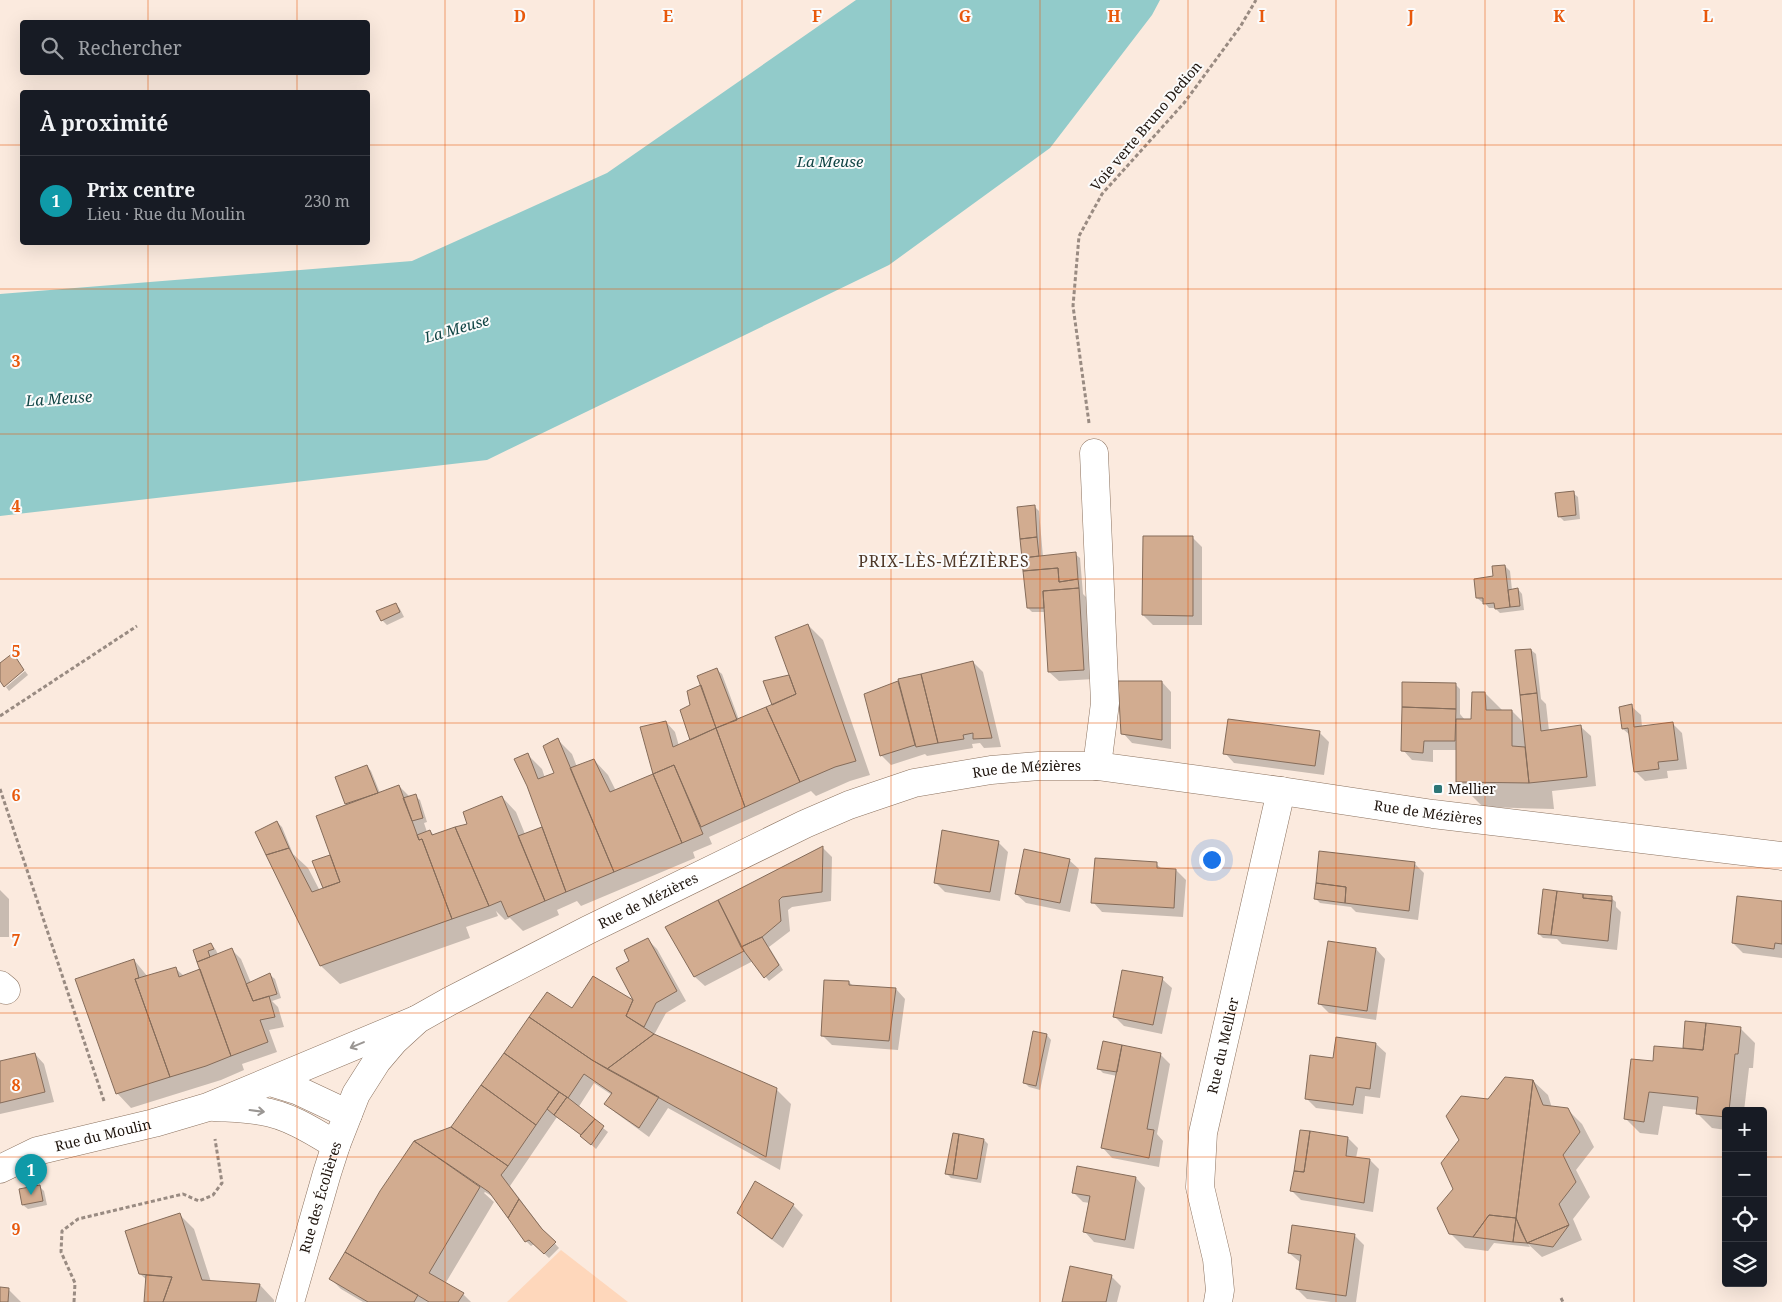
<!DOCTYPE html>
<html lang="fr">
<meta charset="utf-8">
<style>
body{margin:0;font-family:"Noto Serif",serif;background:#242831;color:#f1f3f6}
.controls{position:absolute;right:15px;bottom:15px;display:grid;overflow:hidden;border-radius:5px;box-shadow:0 5px 20px #0002}
.controls button{width:45px;height:45px;display:grid;place-items:center;padding:0;border:0;border-bottom:1px solid #363941;background:#171b24;color:#f1f3f6;font:25px sans-serif}
.you{position:absolute;left:1211px;top:859px;width:18px;height:18px;margin:-12px;border:4px solid #fff;border-radius:50%;background:#1a73e8;box-shadow:0 0 0 8px #1a73e833}
.badge{display:grid;place-items:center;width:32px;height:32px;border-radius:50%;background:#1a73e8;color:#fff;font-size:16px;font-weight:700}
.pin{position:absolute;translate:-50% -41px;filter:drop-shadow(0 1px 2px #0008)}
.pin::after{content:'';position:absolute;top:26px;width:18px;height:15px;background:inherit;clip-path:polygon(0 0,100% 0,50% 100%)}
.list{margin:0;padding:0;list-style:none}
h2{display:flex;justify-content:space-between;align-items:center;height:65px;margin:0;padding:0 20px;font-size:21px}
h2 small{font-size:16px;font-weight:400;color:#9ea1a6}
.list li{display:grid;grid-template-columns:32px 1fr auto;gap:15px;align-items:center;box-sizing:border-box;height:90px;padding:0 20px;border-top:1px solid #363941}
.list b{display:block;font-size:19px;white-space:nowrap}
.list p{margin:0;font-size:16px;white-space:nowrap;color:#9ea1a6}
.list em{font-size:16px;font-style:normal;color:#9ea1a6}
.icon{flex:none;width:28px;height:28px;fill:none;stroke:currentColor;stroke-width:2;stroke-linecap:round;stroke-linejoin:round}
.map{position:relative;flex:none;width:1782px;height:1302px;overflow:hidden}
.search{position:absolute;background:#171b24;box-shadow:0 5px 20px #0002;left:20px;top:20px;width:350px;height:55px;display:flex;align-items:center;gap:12px;box-sizing:border-box;padding:0 18px;border-radius:5px;color:#9ea1a6;font-size:19px}
.panel{position:absolute;background:#171b24;box-shadow:0 5px 20px #0002;left:20px;top:90px;width:350px;height:155px;border-radius:5px}
.map>svg:first-child{display:block}
.green{fill:#fed7bb}
.water{fill:#92cbca}
.shadow{fill:#0003}
.building{fill:#d2ac90;stroke:#856c5a}
.lines{fill:none;stroke-linecap:round;stroke-linejoin:round}
.minor-casing{stroke:#8c7360;stroke-width:29}
.tertiary-casing{stroke:#8c7360;stroke-width:29}
.path{stroke:#998b82;stroke-width:3;stroke-dasharray:4 2.5;stroke-linecap:butt}
.minor{stroke:#fff;stroke-width:28}
.tertiary{stroke:#fff;stroke-width:28}
.oneway{stroke:#9a9693}
.grid{fill:none;stroke:#e8590c;stroke-width:1;stroke-opacity:0.55}
.poi-dot{fill:#2d7676;stroke:#fbfbfb;stroke-width:2}
.labels{text-anchor:middle;stroke-width:4;stroke-linejoin:round;paint-order:stroke}
.street-label{font-size:14px;fill:#1f150e;stroke:#fbfbfb}
.poi-label{font-size:14px;fill:#1f150e;stroke:#fbfbfb;text-anchor:start}
.water-label{font-size:15px;font-style:italic;fill:#114545;stroke:#fbfbfb}
.quarter-label{font-size:16px;letter-spacing:1px;fill:#4f3828;stroke:#fbfbfb}
.grid-label{font-size:16px;text-anchor:middle;font-weight:bold;fill:#e8590c;stroke:#fbfbfb;stroke-width:4;stroke-linejoin:round;paint-order:stroke}
</style>
<div class="map">
<svg width="1782" height="1302" viewBox="0 0 1782 1302">
<rect width="100%" height="100%" fill="#fbeade"/>
<!-- green -->
<path class="green" d="M561,1250L628,1302H507Z"/>
<!-- water -->
<path class="water" d="M856,0H1160L1152,15L1050,148L889,265L487,460L0,516V294L412,261L607,173Z"/>
<!-- shadow -->
<path class="shadow" d="M1573,493L1578,497L1580,519L1564,521L1559,516Z
M1034,506L1039,511L1043,557L1075,554L1080,558L1083,594L1088,599L1094,679L1059,681L1049,672L1045,612H1032L1028,608L1018,508Z
M1192,537L1202,547V625H1153L1143,615Z
M1505,566L1510,571L1512,590L1518,589L1522,594L1524,610L1500,613L1495,608H1489L1484,602H1482L1477,598Z
M396,604L400,609L404,617L387,625L382,620Z
M808,625L823,640L870,775L850,781L816,796L811,791L709,837L712,844L693,852L695,858L581,906L577,901L557,910L559,915L523,931L510,918L505,920L496,911L498,916L466,927L470,938L340,984L321,966L277,822L282,827L293,854L308,868L320,891L326,889L314,862L331,856L347,805L336,778L367,766L371,771L380,793L399,786L410,797L415,796L420,800L427,822L424,823L427,832L430,831L434,835L468,825L502,797L516,812L525,834L542,829L545,832L528,755L542,769L545,778L555,774L557,739L572,754L577,767L594,760L608,775L616,791L654,774L666,722L675,732L679,746L692,740L691,706L703,686L717,670L722,674L739,720L773,705L791,676Z
M1531,650L1536,654L1541,699L1546,704L1549,731L1581,727L1591,736L1596,786L1552,791L1554,809L1483,807L1457,781V750H1433V762L1412,760L1403,750L1455,684L1460,689V714L1465,720H1473L1485,693L1503,711H1512L1524,723Z
M973,662L983,672L1001,747L984,748L980,743L972,744L973,748L927,756L925,754L891,765L881,755L865,695L899,682Z
M25,671L28,675L9,691L6,687Z
M1162,682L1171,692V749L1132,743L1123,733Z
M1631,706L1641,715L1642,727L1673,724L1682,733L1687,769L1667,771L1668,778L1645,781L1635,771L1631,736L1623,729L1621,708Z
M1319,732L1329,742L1324,775L1234,763L1225,753Z
M998,842L1008,852L1000,901L945,892L935,882Z
M823,848L832,857L831,901L792,907L788,910L790,931L769,947L783,970L769,981L753,961L705,986L695,977L666,928Z
M1069,860L1079,869L1070,912L1026,903L1016,894Z
M1414,863L1424,873L1418,920L1356,912L1351,907L1320,903L1316,899Z
M1156,864L1162,869L1176,870L1186,880L1183,917L1102,912L1093,902Z
M0,890L9,899V937H0Z
M1611,898L1616,902V907L1621,912L1617,950L1562,944L1557,939L1543,938L1539,934Z
M1782,903V958L1743,953L1733,943Z
M647,939L657,949L686,1001L666,1013L654,1035L776,1089L791,1104L780,1170L668,1108L649,1137L616,1113L606,1104L612,1095L594,1083L578,1108L608,1132L596,1149L582,1136L557,1117L510,1186L547,1235L559,1248L549,1258L534,1244L531,1246L526,1241L495,1198L485,1192L484,1193L494,1202L445,1284L463,1294L471,1302H363L341,1289L331,1279L415,1142L452,1128L531,1017L573,1010L635,1003L631,962Z
M211,945L216,950L218,955L232,950L241,959L251,983L270,975L275,979L281,998L272,1001L278,1007L284,1027L269,1030L277,1052L242,1064L244,1070L221,1080L131,1108L117,1093L134,960L148,977L175,968L184,976L203,975L194,951Z
M1376,949L1385,959L1376,1020L1329,1013L1319,1003Z
M1162,979L1172,988L1162,1034L1124,1026L1114,1016Z
M849,982L853,986L896,989L905,999L898,1050L832,1045L822,1035Z
M1687,1022L1740,1028L1755,1043L1753,1068H1749L1744,1111H1726V1130L1712,1128L1698,1114V1110L1663,1106L1658,1135L1640,1133L1626,1119L1654,1062L1684,1049Z
M1034,1033L1047,1035L1051,1040L1040,1090L1029,1087L1024,1082Z
M1376,1044L1386,1053L1380,1098L1365,1096L1363,1114L1316,1108L1306,1098L1334,1059Z
M35,1054L44,1064L54,1102L0,1114V1062Z
M1160,1054L1170,1064L1157,1134L1163,1141L1159,1167L1112,1158L1103,1148L1117,1076L1103,1073L1099,1069Z
M1533,1081L1548,1095L1552,1108L1567,1109L1582,1124L1594,1147L1576,1170L1590,1197L1573,1219L1582,1240L1542,1257L1528,1244L1530,1247L1494,1243L1488,1251L1465,1248L1450,1233L1454,1189L1489,1100Z
M954,1135L984,1140L988,1144L981,1183L951,1178L946,1173Z
M1348,1138L1358,1148L1356,1158L1370,1160L1379,1169L1373,1212L1301,1200L1292,1191Z
M1136,1178L1145,1188L1134,1249L1094,1242L1085,1232L1090,1203L1083,1202L1073,1192Z
M39,1186L44,1191L47,1205L28,1209L23,1205L20,1190Z
M793,1205L803,1215L783,1248L748,1222L738,1213Z
M180,1215L194,1229L211,1282L260,1285L274,1300V1302H145L147,1280L140,1274Z
M1354,1235L1364,1245L1356,1302H1331L1307,1299L1297,1289L1301,1263L1289,1253Z
M1111,1276L1121,1286L1117,1302H1063Z
M0,1289H8L21,1302H0Z"/>
<!-- building -->
<path class="building" d="M1574,491L1576,515L1558,517L1555,493Z
M1035,505L1037,537L1020,539L1017,507Z
M1143,536H1193V616L1142,615Z
M1037,537L1039,556L1022,558L1020,539Z
M1076,552L1078,579L1059,582L1058,568L1023,571L1022,558Z
M1505,565L1510,607L1495,609L1494,603L1483,604V598H1476L1474,579L1493,576L1492,566Z
M1058,568L1059,582L1078,579L1079,588L1043,591L1044,608H1027L1023,571Z
M1079,588L1084,670L1048,672L1043,591Z
M1518,588L1520,606L1510,607L1508,590Z
M396,603L400,612L381,621L376,611Z
M808,624L856,761L835,767L800,782L766,707L796,694L775,637Z
M1531,649L1537,693L1520,695L1515,650Z
M13,653L24,670L4,687L0,681V663Z
M973,661L992,738L973,739V733L963,735L964,739L938,743L921,674Z
M717,668L737,720L716,728L697,676Z
M921,674L938,743L916,747L898,679Z
M789,675L796,694L772,705L763,681Z
M898,681L915,745L880,756L864,694Z
M1118,681H1162V740L1121,734Z
M1402,682L1456,683V709L1402,707Z
M701,685L716,728L690,740L680,710L690,705L687,691Z
M1472,692H1485L1486,710H1512V746L1525,747L1529,783L1456,782V719H1471Z
M1537,693L1541,731L1581,725L1587,777L1529,783L1520,695Z
M1632,704L1634,727L1673,722L1678,760L1658,762L1659,769L1634,772L1628,728L1622,729L1619,707Z
M766,707L800,782L745,807L716,728Z
M1402,707L1456,709L1455,741H1424L1423,753L1401,751Z
M1228,719L1320,731L1315,766L1223,754Z
M666,721L673,747L716,728L745,807L701,827L674,765L653,774L640,727Z
M558,738L614,872L566,892L527,786L514,759L528,753L538,779L554,773L543,746Z
M594,759L610,792L653,774L682,843L614,872L570,768Z
M367,765L378,793L345,804L335,777Z
M674,765L703,834L682,843L653,774Z
M399,785L419,840L422,839L452,919L320,966L266,855L289,848L312,892L340,882L316,816Z
M416,794L423,818L412,821L403,798Z
M502,796L545,901L508,917L501,901L489,906L455,827L467,824L463,812Z
M277,821L289,848L266,855L255,832Z
M455,827L489,906L452,919L422,839L419,840L417,835L430,830L432,835Z
M542,827L566,892L545,901L518,836Z
M942,830L999,841L990,892L934,883Z
M823,846L822,892L782,897L779,900L781,921L762,937L741,947L718,900Z
M1024,849L1070,859L1060,903L1015,894Z
M1319,851L1415,862L1409,911L1345,903L1346,887L1316,883Z
M330,855L340,882L323,888L312,861Z
M1095,858L1157,862V868L1176,869L1174,908L1091,903Z
M1316,883L1346,887L1345,903L1314,899Z
M1543,889L1557,891L1551,935L1538,934Z
M1557,891L1583,894V898L1612,901L1608,941L1551,935Z
M1583,894L1612,896V901L1583,898Z
M1737,896L1782,901V944L1775,943L1774,949L1732,943Z
M718,900L744,951L694,977L665,927Z
M762,937L779,965L764,978L741,947Z
M648,938L677,991L656,1003L644,1027L626,1016L633,1000L616,968L629,961L624,950Z
M1328,941L1376,948L1367,1011L1318,1004Z
M211,943L214,949L208,951L210,957L197,962L193,950Z
M232,948L253,1001L269,996L275,1017L260,1020L268,1042L231,1056L197,962Z
M134,959L139,978L135,979L170,1077L116,1094L75,979Z
M176,967L179,977L200,969L231,1056L206,1066L170,1077L135,979Z
M1122,970L1163,977L1153,1025L1113,1017Z
M270,973L277,994L253,1001L246,984Z
M593,976L633,1000L626,1016L654,1034L607,1069L592,1060L529,1017L547,992L572,1008Z
M824,980L849,981V985L896,988L889,1041L821,1036Z
M529,1017L592,1060L659,1097L639,1128L604,1104L612,1093L584,1074L568,1098L504,1053Z
M1685,1021L1706,1023L1703,1050L1683,1048Z
M1706,1023L1741,1027L1738,1054H1735L1729,1111H1726V1117L1696,1114L1698,1097L1649,1092L1644,1122L1624,1119L1631,1059L1653,1061L1654,1046L1703,1050Z
M1033,1031L1047,1034L1036,1086L1023,1083Z
M654,1034L777,1088L766,1157L607,1069Z
M1336,1037L1376,1043L1370,1089L1356,1087L1353,1105L1305,1099L1310,1055L1333,1058Z
M1103,1041L1122,1045L1117,1072L1097,1069Z
M1122,1045L1161,1053L1147,1129L1154,1130L1149,1158L1101,1148Z
M35,1053L45,1092L0,1103V1061Z
M504,1053L559,1092L536,1125L481,1085Z
M1505,1077L1533,1080L1516,1218L1489,1215L1473,1237L1449,1234L1437,1208L1453,1189L1441,1163L1459,1140L1446,1116L1461,1096L1488,1099Z
M1533,1080L1543,1105L1568,1108L1580,1132L1563,1155L1576,1182L1559,1204L1569,1225L1527,1243L1516,1218Z
M481,1085L536,1125L508,1166L451,1127Z
M559,1092L567,1097L554,1115L547,1109Z
M567,1097L595,1119L581,1135L554,1115Z
M595,1119L604,1126L591,1145L580,1136Z
M451,1127L508,1166L501,1175L519,1199L508,1218L489,1192L414,1141Z
M1300,1130L1310,1131L1304,1172L1294,1171Z
M1310,1131L1348,1137L1346,1156L1370,1159L1364,1203L1290,1191L1294,1171L1304,1172Z
M953,1133L959,1134L953,1175L945,1174Z
M959,1134L984,1139L977,1179L953,1175Z
M414,1141L480,1187L429,1273L464,1293L458,1302H429L345,1252L380,1191Z
M1077,1166L1136,1177L1125,1240L1083,1232L1090,1196L1072,1193Z
M755,1181L794,1204L772,1239L737,1213Z
M40,1185L43,1201L22,1205L19,1189Z
M519,1199L542,1229L556,1242L544,1254L529,1240L525,1242L508,1218Z
M180,1213L202,1280L260,1284L256,1302H163L172,1277L139,1274L125,1231Z
M1489,1215L1516,1218L1513,1242L1473,1237Z
M1516,1218L1521,1231L1527,1243L1513,1242Z
M1292,1225L1355,1234L1346,1296L1296,1289L1301,1255L1288,1253Z
M1569,1225L1553,1247L1527,1243Z
M345,1252L418,1295L414,1302H368L329,1279Z
M1070,1266L1112,1275L1106,1302H1062Z
M146,1275L172,1277L163,1302H144Z
M0,1287L9,1288L8,1302H0Z"/>
<g class="lines">
<defs>
<g id="minor">
<path d="M1094,453L1105,703L1097,766"/>
<path d="M0,985L6,990"/>
<path d="M270,1082L299,1091L348,1114"/>
<path d="M214,1107C230,1108 246,1108 261,1111C288,1115 313,1131 336,1145"/>
<path id="s1" d="M0,1169L37,1151L154,1123L208,1107L416,1020"/>
<path id="s2" d="M1218,1302L1220,1290L1217,1259L1200,1187L1203,1133L1281,791"/>
</g>
<g id="tertiary">
<path id="s3" d="M290,1302L327,1173L336,1145L356,1094L377,1061L394,1041L418,1019L450,1001L588,930L805,824L849,805L914,783L991,770L1039,766H1097L1281,791L1433,814L1782,856"/>
</g>
</defs>
<!-- minor casing -->
<use href="#minor" class="minor-casing"/>
<!-- tertiary casing -->
<use href="#tertiary" class="tertiary-casing"/>
<!-- path -->
<path class="path" d="M1089,423L1073,306L1079,236L1102,194L1184,103L1240,27L1256,0
M0,716L137,626
M0,789L104,1101
M1561,1298L1563,1302
M74,1302L75,1283L61,1252L62,1231L78,1219L183,1194L199,1201L213,1195L222,1183L215,1139"/>
<!-- minor -->
<use href="#minor" class="minor"/>
<!-- tertiary -->
<use href="#tertiary" class="tertiary"/>
</g>
<!-- one-way arrows -->
<defs><path id="oneway-shaft" d="M-6 0H5M1.5-3L5.5 0L1.5 3" fill="none" stroke-width="1.6" stroke-linecap="round" stroke-linejoin="round" transform="scale(1.25)"/></defs>
<g class="oneway">
<use href="#oneway-shaft" transform="translate(357 1045) rotate(157)"/>
<use href="#oneway-shaft" transform="translate(257 1111) rotate(7)"/>
</g>
<!-- grid -->
<path class="grid" d="M148,0V22M297,0V22M445,0V1302M594,0V1302M742,0V1302M891,0V1302M1040,0V1302M1188,0V1302M1336,0V1302M1485,0V1302M1634,0V1302M148,72V92M297,72V92M0,145H22M368,145H1782M148,242V1302M297,242V1302M0,289H1782M0,434H1782M0,579H1782M0,723H1782M0,868H1782M0,1013H1782M0,1157H1726M1763,1157H1782"/>
<!-- markers -->
<rect class="poi-dot" x="1433" y="784" width="10" height="10" rx="2.5"/>
<g class="labels">
<!-- street labels -->
<g class="street-label">
<text transform="translate(1146 126) rotate(-50)" y="5">Voie verte Bruno Dedion</text>
<text dy="5" stroke="none"><textPath href="#s3" startOffset="980">Rue de Mézières</textPath></text>
<text dy="5" stroke="none"><textPath href="#s3" startOffset="1385">Rue de Mézières</textPath></text>
<text dy="5" stroke="none"><textPath href="#s3" startOffset="575">Rue de Mézières</textPath></text>
<text dy="5" stroke="none"><textPath href="#s2" startOffset="261">Rue du Mellier</textPath></text>
<text dy="5" stroke="none"><textPath href="#s1" startOffset="109">Rue du Moulin</textPath></text>
<text dy="5" stroke="none"><textPath href="#s3" startOffset="109">Rue des Écolières</textPath></text>
</g>
<!-- poi labels -->
<g class="poi-label">
<text x="1448" y="794">Mellier</text>
</g>
<!-- water labels -->
<g class="water-label">
<text x="830" y="167">La Meuse</text>
<text transform="translate(457 329) rotate(-16)" y="5">La Meuse</text>
<text transform="translate(59 399) rotate(-4)" y="5">La Meuse</text>
</g>
<!-- quarter labels -->
<g class="quarter-label">
<text x="944" y="567">PRIX-LÈS-MÉZIÈRES</text>
</g>
</g>
<g class="grid-label">
<text x="520" y="22">D</text>
<text x="668" y="22">E</text>
<text x="817" y="22">F</text>
<text x="965" y="22">G</text>
<text x="1114" y="22">H</text>
<text x="1262" y="22">I</text>
<text x="1411" y="22">J</text>
<text x="1559" y="22">K</text>
<text x="1708" y="22">L</text>
<text x="16" y="367">3</text>
<text x="16" y="512">4</text>
<text x="16" y="657">5</text>
<text x="16" y="801">6</text>
<text x="16" y="946">7</text>
<text x="16" y="1091">8</text>
<text x="16" y="1235">9</text>
</g>
</svg>
<div class="controls">
<button>+</button>
<button>−</button>
<button><svg class="icon" aria-label="locate" viewBox="0 0 24 24"><circle cx="12" cy="12" r="6"/><path d="M12 2v4M12 18v4M2 12h4M18 12h4"/></svg></button>
<button><svg class="icon" aria-label="layers" viewBox="0 0 24 24"><path d="M12 4l9 5-9 5-9-5zM3 14l9 5 9-5"/></svg></button>
</div>
<div class="you"></div>
<div class="pin badge" style="left:31px;top:1195px;background:#0f9aa8">1</div>
<div class="search"><svg class="icon" aria-label="search" viewBox="0 0 24 24"><circle cx="10" cy="10" r="6"/><path d="M15 15l6 6"/></svg>Rechercher</div>
<section class="panel">
<h2>À proximité<small></small></h2>
<ul class="list">
<li><span class="badge" style="background:#0f9aa8">1</span><div><b>Prix centre</b><p>Lieu · Rue du Moulin</p></div><em>230 m</em></li>
</ul>
</section>
</div>
